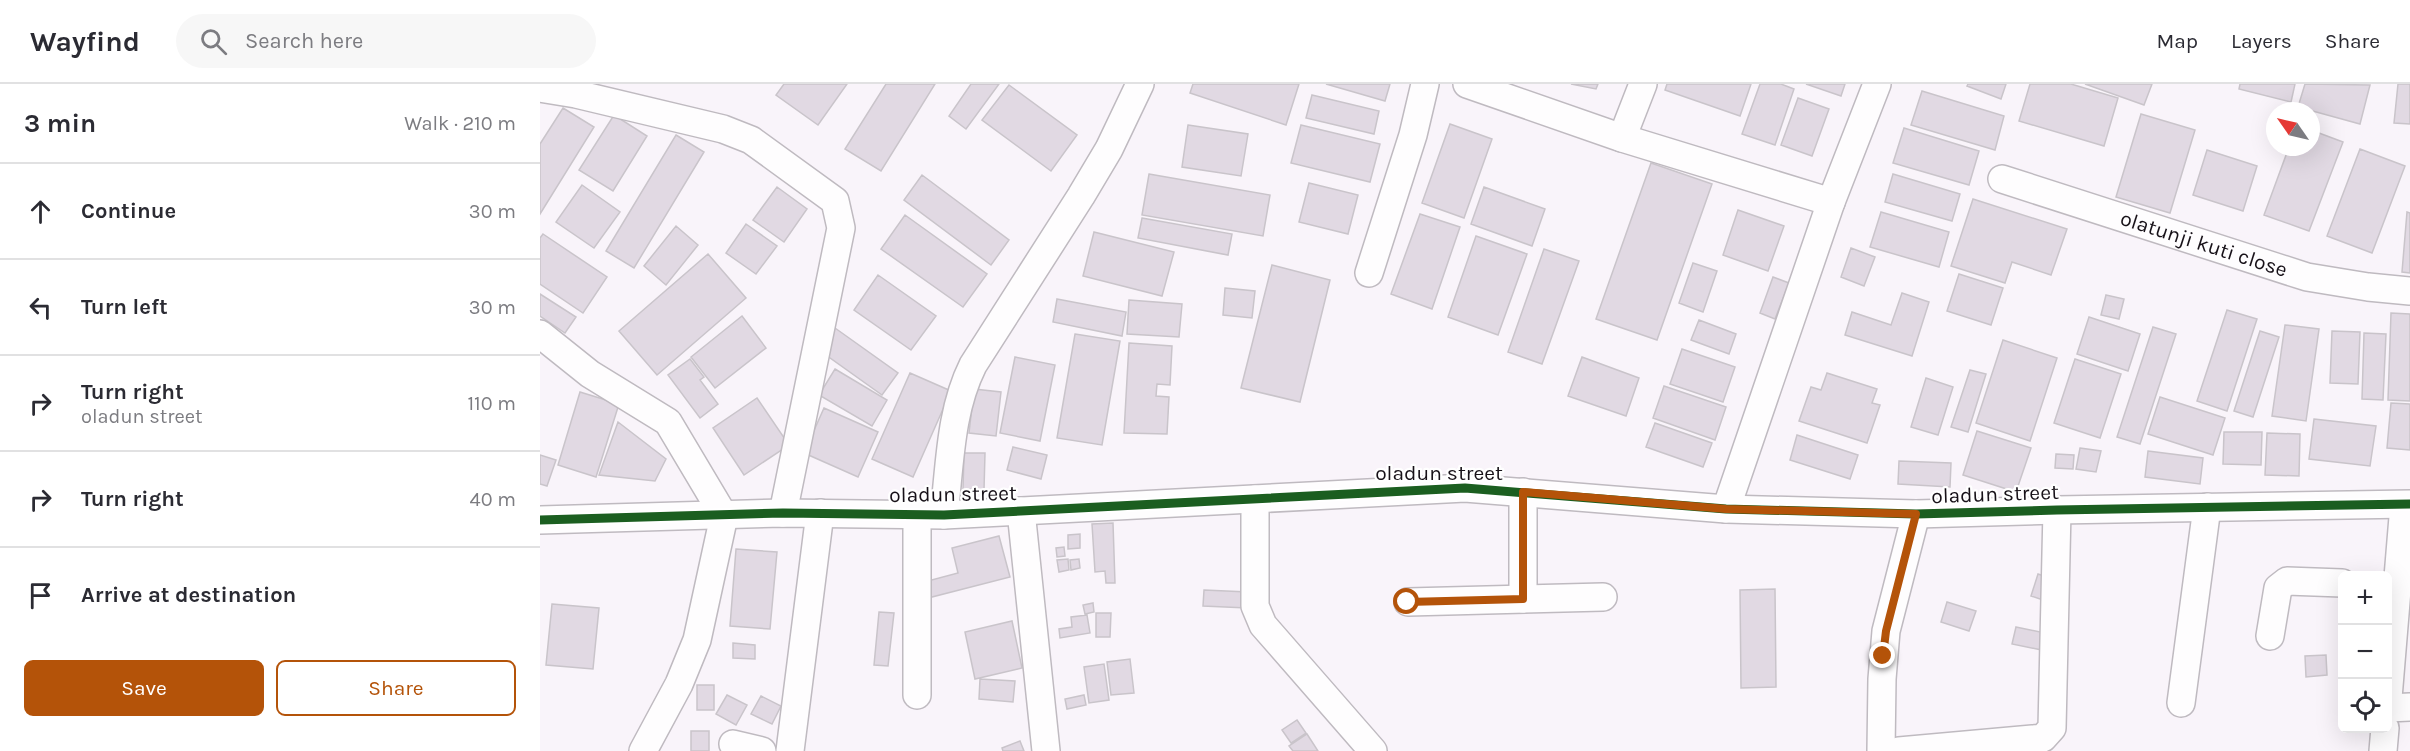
<!DOCTYPE html>
<meta charset="utf-8">
<style>
body{margin:0;font-family:Karla,sans-serif;background:#f7f7f7;color:#2b2b33}
.controls{position:absolute;right:18px;bottom:18px;display:grid;overflow:hidden;border-radius:9px;box-shadow:0 6px 24px #0002}
.controls button{width:54px;height:54px;display:grid;place-items:center;padding:0;border:0;border-bottom:2px solid #e1e1e2;background:#fff;color:#2b2b33;font:30px sans-serif}
.compass{position:absolute;left:1726px;top:18px;width:54px;height:54px;border-radius:50%;background:#fff;box-shadow:0 6px 24px #0002;rotate:304deg}
.stop{position:absolute;width:18px;height:18px;margin:-14px;border:4px solid #b45309;border-radius:50%;background:#fff}
.stop.end{background:#b45309;border-color:#fff;box-shadow:0 2px 6px #0008}
.list{margin:0;padding:0;list-style:none}
h2{display:flex;justify-content:space-between;align-items:center;height:78px;margin:0;padding:0 24px;font-size:26px}
h2 small{font-size:20px;font-weight:400;color:#7c7c81}
.list li{display:grid;grid-template-columns:39px 1fr auto;gap:18px;align-items:center;box-sizing:border-box;height:96px;padding:0 24px;border-top:2px solid #e1e1e2}
.list b{display:block;font-size:22px;white-space:nowrap}
.list p{margin:0;font-size:20px;white-space:nowrap;color:#7c7c81}
.list em{font-size:20px;font-style:normal;color:#7c7c81}
.actions{display:flex;gap:12px;padding:18px 24px}
.actions a{flex:1;padding:14px 0;border:2px solid #b45309;border-radius:9px;text-align:center;font-size:21px;color:#b45309}
.actions .main{background:#b45309;color:#fff}
.icon{flex:none;width:33px;height:33px;fill:none;stroke:currentColor;stroke-width:2;stroke-linecap:round;stroke-linejoin:round}
.map{position:relative;flex:none;width:1870px;height:667px;overflow:hidden}
header{display:flex;align-items:center;gap:36px;box-sizing:border-box;height:84px;padding:0 30px;background:#fff;border-bottom:2px solid #e1e1e2}
header strong{font-size:28px}
nav{display:flex;gap:33px;margin-inline-start:auto;font-size:21px}
.search{width:420px;height:54px;background:#f7f7f7;display:flex;align-items:center;gap:15px;box-sizing:border-box;padding:0 21px;border-radius:33px;color:#7c7c81;font-size:22px}
main{display:flex}
aside{flex:1;background:#fff}
.map>svg:first-child{display:block}
.building{fill:#e1d9e3;stroke:#c9c4ca;stroke-width:1.5}
.lines{fill:none;stroke-linecap:round;stroke-linejoin:round}
.minor-casing{stroke:#bfbac0;stroke-width:30}
.minor{stroke:#fefdfe;stroke-width:27}
.cycleway-casing{stroke:#fff;stroke-width:13}
.cycleway{stroke:#1b5e20;stroke-width:9}
.route{stroke:#b45309;stroke-width:8}
.labels{text-anchor:middle;stroke-width:4.5;stroke-linejoin:round;paint-order:stroke}
.street-label{font-size:21px;fill:#171118;stroke:#fff}
</style>
<header>
<strong>Wayfind</strong>
<div class="search"><svg class="icon" aria-label="search" viewBox="0 0 24 24"><circle cx="10" cy="10" r="6"/><path d="M15 15l6 6"/></svg>Search here</div>
<nav><a>Map</a><a>Layers</a><a>Share</a></nav>
</header>
<main>
<aside>
<h2>3 min<small>Walk · 210 m</small></h2>
<ul class="list">
<li><svg class="icon" aria-label="ahead" viewBox="0 0 24 24"><path d="M12 20V5M6 11l6-6 6 6"/></svg><div><b>Continue</b></div><em>30 m</em></li>
<li><svg class="icon" aria-label="left" viewBox="0 0 24 24"><path d="M17 20v-9H6M10 6l-5 5 5 5"/></svg><div><b>Turn left</b></div><em>30 m</em></li>
<li><svg class="icon" aria-label="right" viewBox="0 0 24 24"><path d="M7 20v-9h11M14 6l5 5-5 5"/></svg><div><b>Turn right</b><p>oladun street</p></div><em>110 m</em></li>
<li><svg class="icon" aria-label="right" viewBox="0 0 24 24"><path d="M7 20v-9h11M14 6l5 5-5 5"/></svg><div><b>Turn right</b></div><em>40 m</em></li>
<li><svg class="icon" aria-label="arrive" viewBox="0 0 24 24"><path d="M6 21V4h12l-3 4 3 4H6"/></svg><div><b>Arrive at destination</b></div></li>
</ul>
<div class="actions"><a class="main">Save</a><a>Share</a></div>
</aside>
<div class="map">
<svg width="1870" height="667" viewBox="0 0 1870 667">
<rect width="100%" height="100%" fill="#f9f4fa"/>
<!-- building -->
<path class="building" d="M244,0H307L278,41L236,11Z
M346,0H395L341,87L305,65Z
M431,0H459L426,45L409,32Z
M653,0H759L746,41L650,9Z
M786,0H850L845,17Z
M1031,0H1058L1056,5Z
M1127,0H1211L1200,32L1125,6Z
M1220,0H1241L1254,5L1235,61L1202,50Z
M1266,0H1305L1301,12Z
M1428,0H1466L1461,15L1427,2Z
M1490,0H1531L1578,14L1564,62L1479,37Z
M1545,0H1612L1604,21Z
M1700,0H1755L1751,18L1699,5Z
M1765,0L1830,1L1820,40L1758,23Z
M1858,0H1870V40L1854,39Z
M469,1L537,51L511,87L442,36Z
M1382,7L1464,32L1455,66L1371,41Z
M772,11L839,27L834,50L766,34Z
M1258,14L1289,25L1272,72L1241,61Z
M23,24L54,43L0,130V60Z
M1601,30L1655,46L1630,129L1576,113Z
M74,31L107,52L73,107L39,86Z
M910,40L952,55L924,134L882,119Z
M648,41L708,50L701,92L642,83Z
M761,41L840,60L830,98L751,79Z
M1364,44L1439,67L1429,101L1353,79Z
M1771,46L1803,58L1769,147L1724,131L1749,63H1771Z
M136,51L164,68L94,184L66,167Z
M1820,65L1865,82L1832,169L1787,152Z
M1667,66L1717,82L1703,127L1653,111Z
M1111,79L1172,100L1117,256L1056,235Z
M609,90L730,111L723,152L602,131Z
M1353,90L1420,110L1412,137L1345,118Z
M382,91L469,156L451,181L364,116Z
M769,99L818,111L808,150L759,138Z
M42,101L80,128L54,164L16,138Z
M237,103L267,125L244,158L213,136Z
M944,103L1005,125L992,162L931,140Z
M1433,115L1527,145L1511,191L1472,178L1465,199L1411,182Z
M1198,126L1244,142L1228,187L1183,171Z
M1341,128L1409,148L1399,183L1330,163Z
M1867,128L1870,129V189L1862,188Z
M880,130L920,143L892,225L851,210Z
M365,131L447,190L423,223L341,165Z
M602,134L692,150L688,171L598,154Z
M206,140L237,162L216,190L186,169Z
M136,142L158,161L126,201L104,182Z
M554,148L634,168L622,212L543,192Z
M3,150L67,193L43,229L0,200V154Z
M936,152L987,170L958,251L908,233Z
M1311,164L1335,173L1324,202L1301,193Z
M1004,165L1039,177L1002,280L968,268Z
M168,170L206,214L117,291L79,247Z
M1153,179L1177,187L1163,228L1139,219Z
M732,181L790,196L760,318L701,304Z
M1419,190L1463,204L1451,241L1407,227Z
M338,191L396,232L371,266L314,226Z
M1233,193L1249,199L1235,235L1220,229Z
M685,204L715,207L712,234L683,231Z
M1362,209L1389,218L1372,272L1305,251L1312,228L1351,241Z
M0,210L36,233L25,249L0,232Z
M1566,211L1584,215L1579,235L1561,231Z
M517,215L586,228L582,252L513,238Z
M589,216L642,220L639,253L587,250Z
M1687,226L1717,235L1687,327L1657,317Z
M1851,229L1870,230V317L1848,316Z
M202,232L226,264L175,304L151,273Z
M1549,233L1600,250L1588,287L1537,270Z
M1159,236L1196,250L1189,270L1151,256Z
M1745,241L1779,245L1766,337L1732,332Z
M1613,243L1636,250L1600,360L1577,353Z
M295,244L358,289L342,311L279,266Z
M1720,247L1739,253L1713,333L1694,327Z
M1792,247L1820,248L1818,300L1790,299Z
M1824,249L1846,250L1843,316L1822,315Z
M535,250L580,257L562,361L517,354Z
M1463,256L1517,274L1490,357L1436,339Z
M589,259L632,262L630,301L617,300L616,312L629,313L627,350L584,349Z
M1142,265L1195,283L1183,318L1130,300Z
M475,273L515,281L500,357L460,349Z
M1042,273L1099,294L1086,332L1028,312Z
M150,275L164,293L160,296L178,320L160,334L128,291Z
M1535,275L1581,290L1560,354L1514,339Z
M295,285L347,316L332,342L279,311Z
M1430,286L1446,290L1428,348L1411,343Z
M370,289L411,307L373,393L332,375Z
M1287,289L1337,305L1332,319L1340,321L1327,359L1259,337L1271,303L1281,306Z
M1386,294L1413,303L1398,351L1371,343Z
M1124,302L1186,323L1175,356L1113,334Z
M434,305L461,308L456,352L429,349Z
M40,308L79,320L56,393L18,381Z
M1620,313L1685,334L1673,371L1608,350Z
M217,314L249,361L204,391L173,344Z
M1851,319L1870,320V366L1847,364Z
M284,324L338,348L318,393L264,369Z
M1774,335L1836,342L1830,382L1769,375Z
M78,338L126,375L115,397L59,391Z
M1115,339L1172,359L1163,383L1106,363Z
M1437,347L1491,364L1476,408L1423,391Z
M1684,348H1722L1721,381L1683,380Z
M1727,349L1760,350L1759,392L1725,391Z
M1257,351L1318,371L1310,395L1250,376Z
M473,363L507,371L501,395L467,386Z
M1540,364L1561,367L1556,388L1536,385Z
M1608,367L1663,374L1660,400L1605,393Z
M424,369H445L444,406L423,405Z
M1516,370L1534,371L1533,385L1515,384Z
M0,371L16,376L7,402L0,400Z
M1359,377L1411,379L1410,403L1358,400Z
M573,439L575,499H566L565,487L555,488L552,440Z
M540,450V464L528,465V451Z
M459,452L470,493L388,514L384,498L418,489L412,464Z
M524,463L525,472L517,473L516,464Z
M196,465L237,468L230,545L190,542Z
M528,475L529,486L519,488L517,476Z
M539,475L540,484L531,486L530,476Z
M1498,490L1513,495L1506,517L1491,512Z
M1235,505L1236,603L1201,604L1200,506Z
M664,506L708,508L707,524L663,522Z
M1407,518L1436,527L1429,547L1401,538Z
M553,519L554,528L545,530L543,521Z
M12,520L59,524L53,585L6,581Z
M339,528L354,529L348,582L334,581Z
M556,529H571L570,553H556Z
M547,531L550,549L520,554L519,545L532,543L531,533Z
M472,537L482,584L435,595L425,548Z
M1476,543L1505,549L1502,566L1472,560Z
M193,559L215,561V575L193,574Z
M1786,571L1787,591L1766,593L1765,572Z
M590,575L594,609L571,611L567,578Z
M564,580L569,616L549,619L544,583Z
M440,595L475,597L473,618L439,615Z
M157,601H174V626H157Z
M187,611L207,621L196,641L176,630Z
M544,611L546,621L527,625L525,615Z
M221,612L241,622L232,640L211,630Z
M757,636L766,649L751,659L742,646Z
M151,647H169V667H151Z
M767,650L778,667H753L749,662Z
M480,657L484,667H463L462,664Z"/>
<g class="lines">
<defs>
<g id="minor">
<path d="M927,0L1082,54L1291,118"/>
<path d="M0,4L36,10L183,45L211,56L295,117L301,144L243,429"/>
<path d="M1082,54L1103,0"/>
<path id="s1" d="M1462,95L1767,193L1828,203L1870,207"/>
<path d="M829,189L873,51L885,0"/>
<path d="M0,250L50,290L128,338L184,432L157,556L139,600L103,667"/>
<path d="M715,415V522L723,541L833,667"/>
<path d="M1186,425L1291,118L1337,0"/>
<path d="M481,427L506,667"/>
<path d="M404,431C410,380 410,327 433,281L541,112L569,65L600,0"/>
<path d="M0,436L243,429L404,431L925,404L1186,425L1376,430L1517,426L1870,420"/>
<path d="M983,515V408"/>
<path d="M868,518L1063,513"/>
<path d="M1730,552L1738,504L1747,497L1802,499"/>
<path d="M377,611V430"/>
<path d="M1848,614L1864,421"/>
<path d="M1641,619L1667,423"/>
<path d="M1848,624L1870,623"/>
<path d="M193,660L222,667"/>
<path d="M250,667L280,429"/>
<path d="M1341,667L1342,595L1346,547L1376,430"/>
<path d="M1359,667L1503,654L1512,644L1517,426"/>
<path d="M1843,667L1845,644"/>
</g>
</defs>
<!-- minor casing -->
<use href="#minor" class="minor-casing"/>
<!-- minor -->
<use href="#minor" class="minor"/>
<defs>
<path id="cycleway" d="M0,436L243,429L404,431L925,404L1186,425L1376,430L1517,426L1870,420"/>
</defs>
<!-- cycleway casing -->
<use href="#cycleway" class="cycleway-casing"/>
<!-- cycleway -->
<use href="#cycleway" class="cycleway"/>
</g>
<g class="lines">
<!-- route -->
<path class="route" d="M867,518L983,515V408L1186,425L1376,430L1346,547L1343,572"/>
</g>
<g class="labels">
<!-- street labels -->
<g class="street-label">
<text dy="7" stroke="none"><textPath href="#s1" startOffset="212">olatunji kuti close</textPath></text>
<text x="899" y="396">oladun street</text>
<text transform="translate(413 410) rotate(-1)" y="7">oladun street</text>
<text transform="translate(1455 410) rotate(-2)" y="7">oladun street</text>
</g>
</g>
</svg>
<div class="controls">
<button>+</button>
<button>−</button>
<button><svg class="icon" aria-label="locate" viewBox="0 0 24 24"><circle cx="12" cy="12" r="6"/><path d="M12 2v4M12 18v4M2 12h4M18 12h4"/></svg></button>
</div>
<svg class="compass" viewBox="-18 -18 36 36"><path d="M0-13l5 13h-10z" fill="#e53935"/><path d="M0 13l5-13h-10z" fill="#7c7c81"/></svg>
<div class="stop" style="left:867px;top:518px"></div>
<div class="stop end" style="left:1343px;top:572px"></div>
</div>
</main>
